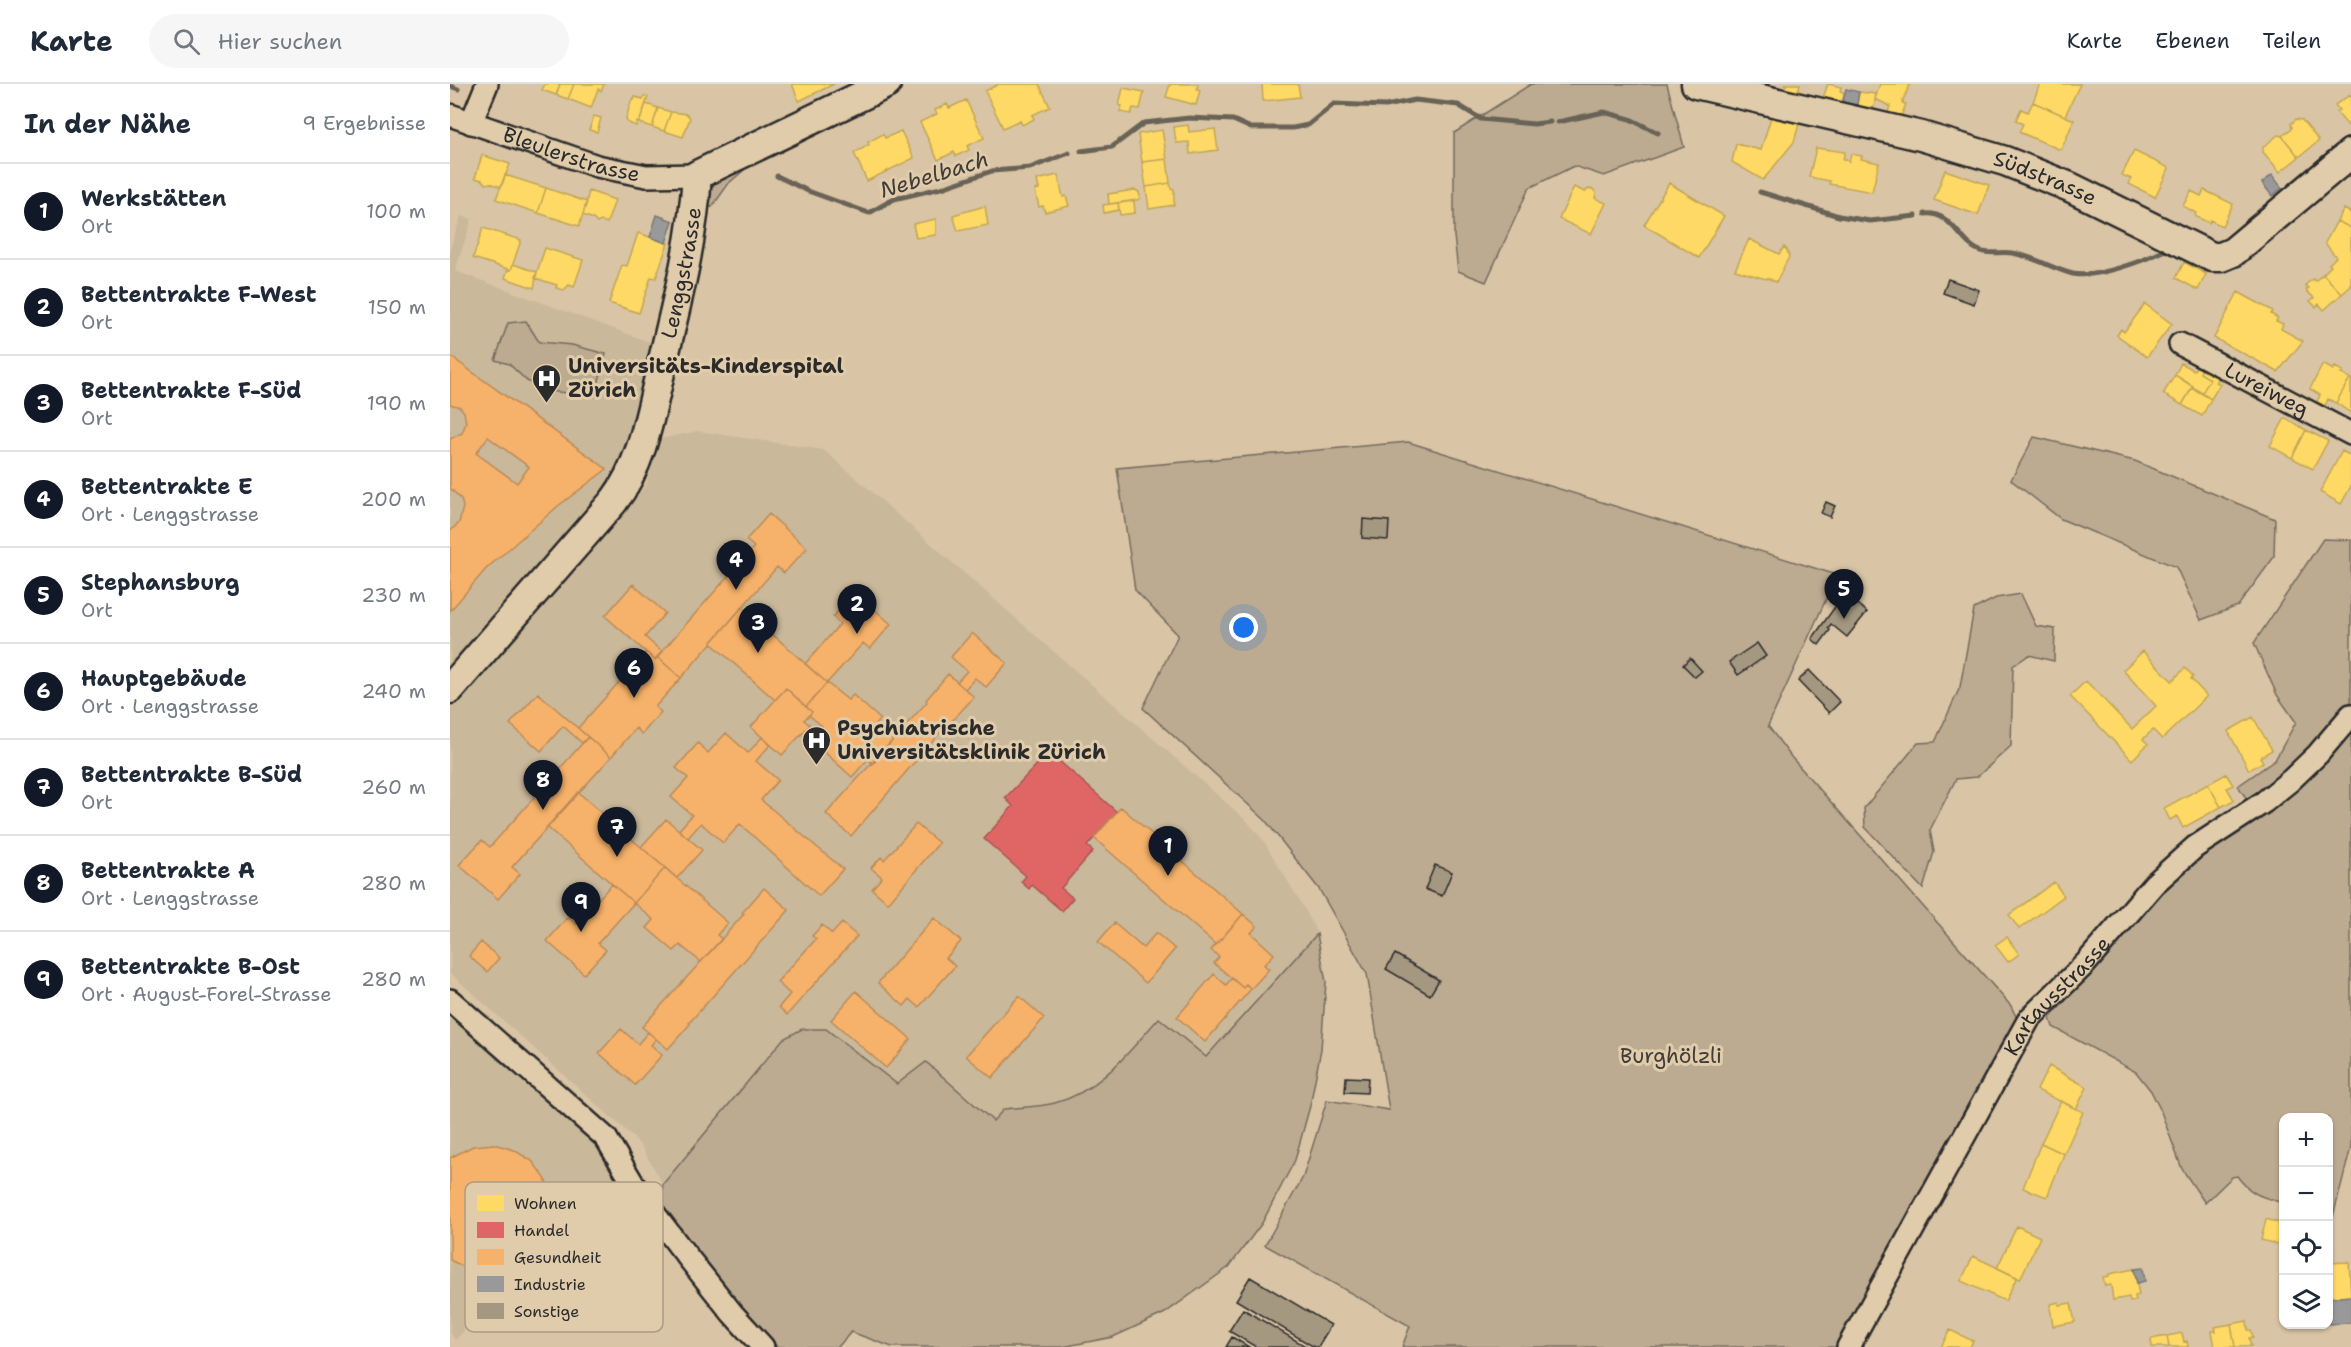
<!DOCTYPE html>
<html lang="de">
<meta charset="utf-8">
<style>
body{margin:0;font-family:"Shantell Sans",sans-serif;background:#f6f6f7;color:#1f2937}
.controls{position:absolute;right:18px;bottom:18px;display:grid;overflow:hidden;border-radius:12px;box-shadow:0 2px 4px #0004}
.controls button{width:54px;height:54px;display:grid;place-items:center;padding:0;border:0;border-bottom:2px solid #e0e1e3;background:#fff;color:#1f2937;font:30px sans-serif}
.you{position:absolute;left:794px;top:544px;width:21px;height:21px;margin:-15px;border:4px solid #fff;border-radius:50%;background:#1a73e8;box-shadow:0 0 0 9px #1a73e833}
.badge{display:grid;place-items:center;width:39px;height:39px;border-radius:50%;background:#111827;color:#fff;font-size:20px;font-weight:700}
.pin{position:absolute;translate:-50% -50px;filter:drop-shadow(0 2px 3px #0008)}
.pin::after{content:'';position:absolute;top:32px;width:21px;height:18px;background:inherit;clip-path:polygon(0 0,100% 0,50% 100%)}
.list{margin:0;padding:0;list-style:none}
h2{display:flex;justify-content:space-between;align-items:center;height:78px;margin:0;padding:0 24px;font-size:26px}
h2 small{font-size:20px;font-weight:400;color:#747a83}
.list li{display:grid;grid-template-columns:39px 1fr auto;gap:18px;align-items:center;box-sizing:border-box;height:96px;padding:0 24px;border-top:2px solid #e0e1e3}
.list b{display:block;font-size:22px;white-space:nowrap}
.list p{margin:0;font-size:20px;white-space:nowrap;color:#747a83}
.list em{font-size:20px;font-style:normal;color:#747a83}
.icon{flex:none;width:33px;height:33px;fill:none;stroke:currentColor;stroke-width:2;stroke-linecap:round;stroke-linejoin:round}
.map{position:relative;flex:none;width:1901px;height:1263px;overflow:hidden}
header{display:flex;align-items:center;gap:36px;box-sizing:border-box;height:84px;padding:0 30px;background:#fff;border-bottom:2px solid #e0e1e3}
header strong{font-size:28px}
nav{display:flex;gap:33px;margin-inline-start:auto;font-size:21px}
.search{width:420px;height:54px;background:#f6f6f7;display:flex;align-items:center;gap:15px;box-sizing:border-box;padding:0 21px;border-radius:33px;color:#747a83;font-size:22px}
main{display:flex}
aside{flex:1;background:#fff}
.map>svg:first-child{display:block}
.built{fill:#c9b89a}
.green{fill:#bcab91;stroke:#746b5e;stroke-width:1.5}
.homes{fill:#ffd966;stroke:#bfa554;stroke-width:1.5}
.shops{fill:#e06666;stroke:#aa5454;stroke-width:1.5}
.health{fill:#f6b26b;stroke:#b98a58;stroke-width:1.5;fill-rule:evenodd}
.industry{fill:#999;stroke:#787878;stroke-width:1.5}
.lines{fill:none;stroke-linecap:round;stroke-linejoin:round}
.stream{stroke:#696256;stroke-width:5}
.building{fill:#a59881;stroke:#2b2b2b;stroke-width:1.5}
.street-casing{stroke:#2b2b2b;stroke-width:26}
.secondary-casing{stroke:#2b2b2b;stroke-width:33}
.street{stroke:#e0cbaa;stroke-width:21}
.secondary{stroke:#e0cbaa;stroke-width:28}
.labels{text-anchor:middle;stroke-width:6;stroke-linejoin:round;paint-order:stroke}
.street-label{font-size:21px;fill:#2b2b2b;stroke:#e0cbaa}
.poi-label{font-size:21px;font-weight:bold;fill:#2b2b2b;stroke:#e0cbaa;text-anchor:start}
.park-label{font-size:21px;fill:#413e3a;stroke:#e0cbaa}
.water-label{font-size:22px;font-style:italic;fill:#403d39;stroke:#e0cbaa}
.key{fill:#e0cbaa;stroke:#aa9b84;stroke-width:1.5}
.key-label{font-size:16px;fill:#2b2b2b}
</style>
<header>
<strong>Karte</strong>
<div class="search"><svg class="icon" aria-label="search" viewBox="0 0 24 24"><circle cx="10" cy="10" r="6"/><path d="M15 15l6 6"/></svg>Hier suchen</div>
<nav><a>Karte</a><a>Ebenen</a><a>Teilen</a></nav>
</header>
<main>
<aside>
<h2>In der Nähe<small>9 Ergebnisse</small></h2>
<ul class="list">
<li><span class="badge">1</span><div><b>Werkstätten</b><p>Ort</p></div><em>100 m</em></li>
<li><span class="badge">2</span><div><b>Bettentrakte F-West</b><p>Ort</p></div><em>150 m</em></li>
<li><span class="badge">3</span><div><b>Bettentrakte F-Süd</b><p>Ort</p></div><em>190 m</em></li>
<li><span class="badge">4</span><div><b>Bettentrakte E</b><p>Ort · Lenggstrasse</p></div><em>200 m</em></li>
<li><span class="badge">5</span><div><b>Stephansburg</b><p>Ort</p></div><em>230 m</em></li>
<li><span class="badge">6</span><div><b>Hauptgebäude</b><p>Ort · Lenggstrasse</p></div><em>240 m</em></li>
<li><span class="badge">7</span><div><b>Bettentrakte B-Süd</b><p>Ort</p></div><em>260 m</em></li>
<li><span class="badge">8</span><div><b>Bettentrakte A</b><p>Ort · Lenggstrasse</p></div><em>280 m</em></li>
<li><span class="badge">9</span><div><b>Bettentrakte B-Ost</b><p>Ort · August-Forel-Strasse</p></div><em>280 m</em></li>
</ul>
</aside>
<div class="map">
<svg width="1901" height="1263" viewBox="0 0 1901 1263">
<rect width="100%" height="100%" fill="#d9c5a5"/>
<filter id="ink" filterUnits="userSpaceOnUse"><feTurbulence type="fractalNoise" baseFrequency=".0167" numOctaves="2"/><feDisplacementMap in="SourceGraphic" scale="12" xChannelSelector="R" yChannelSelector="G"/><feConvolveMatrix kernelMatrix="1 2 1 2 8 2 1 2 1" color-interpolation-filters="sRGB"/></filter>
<g filter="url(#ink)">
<!-- built -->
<path class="built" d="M11,132L22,135L5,187L208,261L179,380L0,589V165Z
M248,347L374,366L797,737L813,756L857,829L867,850L756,973L709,934L656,992L635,1008L605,1019L554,1025L543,1038L476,979L447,1001L376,945H352L333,955L213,1100L191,1062L182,1052L0,889V625L196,401L210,355Z
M0,931L144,1060L167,1091L5,1256L0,1248Z"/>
<!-- green -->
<path class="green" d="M1081,0H1217L1234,63L1154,92L1124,82L1079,104L1036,198L1008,187L1004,152V49Z
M293,83L294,86L279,99L262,123L255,124C259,97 270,95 293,83Z
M76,237L89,258L122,261L156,270L145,312L99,307L77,297L59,280L45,276L58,239Z
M1584,353L1685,377L1825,435L1824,473L1788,522L1751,536L1726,483L1611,435L1561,396Z
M958,358L1387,491L1318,642L1342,674L1561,922L1569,939L1393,1263H952L960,1242L815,1161L853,1093L877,1016L939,1026L917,890L869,805L815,736L693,624L728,551L685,506L667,384Z
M1873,455L1901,456V622L1895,632L1801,721L1788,702L1825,676L1846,638L1827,611L1804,559Z
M1571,510L1586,542L1605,545L1604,577L1579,571L1563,582L1561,662L1527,693L1506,695L1480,746L1484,768L1473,805L1415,743L1414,724L1468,659L1485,658L1510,603L1524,525L1546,514Z
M1901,640V1063L1883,1133L1878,1132V1034H1834L1833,1119C1812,1113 1801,1111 1787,1092L1782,1093L1755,1119L1732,1085L1710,1025L1701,1007L1686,988L1603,943L1600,934L1643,886L1711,801Z
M867,850L876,898L871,965L860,1022L845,1076L812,1139L779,1183L715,1229L663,1253L612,1263H442L401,1248L388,1263H327L261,1189L211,1124L213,1100L333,955L352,945H376L447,1000L476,978L543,1037L554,1025C570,1023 589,1023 605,1019C651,1007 679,967 709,934L756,973Z"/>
<!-- homes -->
<path class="homes" d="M95,0H110L106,11L92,6Z
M110,0H124L118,15L106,11Z
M124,0H154L151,7L148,5L141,24L118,15Z
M342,0H384L349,17Z
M549,0H589L600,23L582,31L584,35L572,41L570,36L553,44L535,7Z
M720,0H748L747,5L750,6L746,21L716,13Z
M812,0H848L850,13L813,17Z
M1334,0H1350L1347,12L1334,8L1336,1Z
M1378,0L1391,3L1390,7L1395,9L1391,23L1372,17Z
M1430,0H1460L1452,19L1456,20L1451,33L1438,28L1440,22L1425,15Z
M1590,0H1630L1615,32L1583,18Z
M673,4L694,8L690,25L683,24L681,30L670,28L672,22L669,21Z
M1409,8L1426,10L1423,28L1406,26Z
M1900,11L1901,14V45L1886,28L1889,26L1885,21Z
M194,12L198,13L189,39L187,38L186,42L181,40L177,38L176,34L182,15L184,16L185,13L193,15Z
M516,16L534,54L517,62L519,66L506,72L504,68L488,76L470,38L487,30L485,26L497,20L499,24Z
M1583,18L1624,36L1611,66L1569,48L1573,40L1566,36L1571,25L1578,28Z
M196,20L208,24L202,43L189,39Z
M208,24L221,28L214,47L202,43Z
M221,28L237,30L240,34L233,53L214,47Z
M144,32L151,34L147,48L139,46Z
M1321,33L1349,40L1344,58L1313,96L1282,78L1286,60L1311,66Z
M1846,35L1852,36L1869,57L1849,73L1832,52L1842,44L1841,40Z
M738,41L739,48L765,45L768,66L740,70L739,58L726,59L724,43Z
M712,46L717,75L692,78L688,50Z
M451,47L464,74L417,97L404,69L419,61L418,58L433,50L435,54Z
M1828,51L1832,52L1849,73L1830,88L1813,68V63Z
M1366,64L1395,68L1393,75L1399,77L1401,70L1412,72L1411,75L1429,79L1422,108L1379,100L1380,97L1359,93Z
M1684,67L1719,84L1705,113L1679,100L1681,95L1672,91Z
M32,71L60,80L51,103L40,99L36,100L32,96L25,94Z
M717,75L720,99L696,103L692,78Z
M1495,86L1539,101L1528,131L1484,116Z
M55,91L96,104L88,129L46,115Z
M608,91L613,113L616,112L619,122L595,128L593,122L589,123L585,106L589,105L587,96Z
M720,99L721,105H724V121L699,125L696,103Z
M1219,99L1274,132L1249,174L1194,141Z
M1124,103L1135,108L1138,105H1143L1146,109L1145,114L1156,119L1141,150L1109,135Z
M96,104L137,118L129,142L88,129Z
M685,106L689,108L690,114L687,116L659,120L658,110Z
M1754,106L1783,120L1772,142L1760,136L1759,139L1745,132L1746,129L1733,122L1741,107L1751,112Z
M139,107L165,116L157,139L151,137L147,139L143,135L133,131Z
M684,117L685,129L670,131L668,119Z
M668,119L669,126L654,129L653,121Z
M535,122L538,141L508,147L503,131Z
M1894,125L1901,129V144L1887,137Z
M486,135V151L466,154L463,140Z
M1887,137L1901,144V202L1892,210L1873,190L1881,182L1879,180L1886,173L1875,159Z
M33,144L71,156L61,186L23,174Z
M188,149L218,159L206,194L201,193L189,229L159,219L172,181L177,182Z
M1299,155L1329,170L1334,163L1337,166L1339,173L1326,198L1317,194L1316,195L1285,186Z
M95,164L133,176L124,203L119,201L114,206L106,204L107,201L85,194Z
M1734,178L1756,190L1748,206L1726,194Z
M63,180L87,188L84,204L55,194L58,185L61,186Z
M1873,190L1892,210L1874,226L1869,220L1866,223L1860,217L1864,214L1856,206L1859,204L1855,201L1863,195L1865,197Z
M1788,208L1823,227L1821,230L1828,234L1826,237L1833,240L1831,245L1853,257L1828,288L1764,254Z
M1695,220L1722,240L1697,273L1667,251L1671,245L1674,248Z
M1731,279L1744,286L1747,282L1752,285L1750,289L1760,295L1752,309L1725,291Z
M1873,280L1883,286L1885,283L1893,287L1891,290L1900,294L1886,319L1878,315L1875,322L1867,318L1870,311L1860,305Z
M1752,285L1770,292L1766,298L1770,300L1761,315L1752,309L1760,295L1750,289Z
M1725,291L1743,302L1732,321L1713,310Z
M1900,294L1901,295V329L1886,319Z
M1742,304L1761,315L1752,332L1732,321Z
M1835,334L1856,346L1842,374L1820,362Z
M1856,346L1878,357L1863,385L1842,374Z
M1892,367L1901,372V402L1891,420L1870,408Z
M1693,567L1722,597L1735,584L1743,592L1741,595L1757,612L1712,655L1703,646L1693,655L1698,660L1682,676L1620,612L1636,597L1682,645L1706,622L1673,586Z
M1803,633L1822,666L1810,673L1813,678L1799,686L1778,647Z
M1776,690L1783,701L1777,704L1784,716L1771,723L1758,700Z
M1758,700L1771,723L1733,744L1727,732L1720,736L1714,724Z
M1604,798L1614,812L1569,845L1559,831Z
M1557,853L1569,870L1558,878L1545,861Z
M1599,982L1637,1003L1626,1025L1587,1006Z
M1611,1017L1633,1028L1614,1070L1591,1059Z
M1591,1059L1614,1070L1597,1113L1573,1104Z
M1816,1135L1833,1140L1834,1136V1162L1811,1156Z
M1567,1142L1590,1153L1570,1195L1547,1184Z
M1523,1172L1567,1193L1555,1217L1511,1197Z
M1899,1178L1901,1212L1878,1214V1179Z
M1684,1185L1689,1211L1685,1212L1686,1217L1680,1218L1679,1213L1663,1216L1661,1201L1655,1202L1653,1193L1659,1192V1190Z
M1609,1218V1221L1621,1219L1625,1238L1603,1242L1600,1223L1601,1220Z
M1797,1237L1798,1246H1801L1803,1253L1799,1254L1801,1262L1785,1263L1781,1240Z
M1781,1240L1785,1263H1765L1762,1247H1766L1765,1243Z
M1500,1246L1523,1257L1520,1263H1491Z
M1732,1249L1734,1258L1737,1257L1738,1263H1719L1717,1252Z
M1717,1252L1719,1263H1702L1701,1255Z"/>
<!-- shops -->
<path class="shops" d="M599,668L667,728L637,762L643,767L611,804L623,814L612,827L582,801L579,805L571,798L576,792L534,755L563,722L555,714Z"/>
<!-- health -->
<path class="health" d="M0,272L157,385L108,422L36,485L0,527V447L9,439L13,423L11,415L0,404V355L12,349L16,339L14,328L10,323L0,320ZM38,353L79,383L67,399L26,369Z
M319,430L357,464L334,489L327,483L231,594L207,573L304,463L296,456Z
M183,500L215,529L195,553L212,568L205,576L155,532Z
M405,508L441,540L420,565L413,559L377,599L355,580L390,540L383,533Z
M292,523L377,599L356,623L336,604L325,616L261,559Z
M522,549L557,579L536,603L525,594L515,605L507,598L517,587L501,573Z
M196,568L205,576L207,573L231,594L205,623L211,628L192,650L186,644L161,673L128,644Z
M498,590L524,613L500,639L499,638L401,752L376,730L477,618L476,616Z
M377,599L398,616L403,611L430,635L425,641L443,656L423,680L418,675L402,693L360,655L372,642L359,631L362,628L356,623Z
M336,604L362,628L354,636L360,641L332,671L301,643Z
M88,609L138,653L132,659L113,642L91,667L60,640Z
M276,649L298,669L312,653L320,661L306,677L328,696L311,716L393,785L369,812L290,740L273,759L251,739L238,754L229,746L242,731L221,713L238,694L226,684L248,659L258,669Z
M138,653L161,673L62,783L70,790L48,815L9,781L32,756L40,763Z
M128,708L215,784L184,819L97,743Z
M671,723L793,830L766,861L644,754Z
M216,735L252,766L227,794L191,763Z
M466,740L489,759L438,819L422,805L432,793L421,784L431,773L434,776Z
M215,784L278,839L267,851L272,855L251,878L230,861L224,867L197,844L204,836L184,819Z
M162,800L184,819L148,859L156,866L134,890L97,857L118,833L126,840Z
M314,804L339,826L239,939L240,940L218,965L192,943L294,830L292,829Z
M793,830L807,842L801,849L824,870L814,881L819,885L801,905L796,900L793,904L764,879L769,873L761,866Z
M484,834L511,857L496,874L505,882L469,923L460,915L454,922L428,899Z
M392,839L407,852L337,931L329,923L340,910L327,898L366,855L362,852L372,841L382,850Z
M664,839L693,864L706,849L725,865L696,899L648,858Z
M31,858L49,874L37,888L19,872Z
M764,890L776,901L782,894L793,904L796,900L801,905L755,958L727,933Z
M406,907L461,955L436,984L381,936Z
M569,912L594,934L542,994L516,972Z
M171,945L188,960L198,948L206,955L201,961L212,971L185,1001L149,969Z
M44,1060L64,1066L82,1077L95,1094L102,1114V1135L95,1155L82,1172L64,1183L43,1189L22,1187L0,1176V1074L23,1062Z"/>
<!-- industry -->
<path class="industry" d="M1396,5L1409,8L1406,26L1391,23Z
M1822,91L1832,104L1822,112L1812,99Z
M207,131L223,137L216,159L200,153Z
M1693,1184L1695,1197L1687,1199L1684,1185Z
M1901,1212V1239L1878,1240V1214Z"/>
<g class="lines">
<!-- stream -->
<path class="stream" d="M0,2L8,5
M1108,38L1154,28L1180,35L1208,49
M631,67L662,63L694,39L739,34L783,36L801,44H843L858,41L884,20L936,22L965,16L1008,21L1031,35L1084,40L1100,38
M327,92L358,107L419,129L444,115L495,103L542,87L580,84L619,69
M1310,108L1389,132L1420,137L1466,132
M1475,130C1502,127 1509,159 1530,167C1540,171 1552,167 1562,169C1583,172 1603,185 1623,190C1646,195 1695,176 1716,166"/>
</g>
<!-- building -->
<path class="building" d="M1498,195L1529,206L1524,220L1493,209Z
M1376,418L1385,422L1380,433L1371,429Z
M913,435L939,437L938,456L912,454Z
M1396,511L1417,528L1397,553L1381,540L1378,544L1380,546L1369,561L1362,555L1387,520Z
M1307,559L1316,572L1288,591L1279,578Z
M1240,574L1252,587L1245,593L1233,581Z
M1359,586L1390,618L1379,629L1348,597Z
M985,781L1002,788L992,812L975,805Z
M945,870L989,896L980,911L936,885Z
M896,993L918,994L917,1009L895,1008Z
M800,1193L881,1241L868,1263H864L786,1216Z
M793,1225L857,1263H806L779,1247Z
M782,1253L799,1263H776Z"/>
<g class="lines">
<defs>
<g id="street">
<path id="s1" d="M0,31L147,82L196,92L247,91"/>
<path d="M21,39L37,0"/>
<path id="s2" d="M1730,260L1901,350"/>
<path d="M0,916L156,1054L188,1108L229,1162L282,1229L313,1263"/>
<path id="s3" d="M1398,1263L1579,935L1636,879L1704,800L1745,763L1814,718L1841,696L1868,670L1901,631"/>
</g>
<g id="secondary">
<path id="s4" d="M1246,0L1471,52L1555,77L1620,103L1762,173H1771L1783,168L1901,69"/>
<path id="s5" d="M0,605L163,418C194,378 201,325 213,276C228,214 243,155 247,91L436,0"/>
</g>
</defs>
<!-- street casing -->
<use href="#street" class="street-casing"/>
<!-- secondary casing -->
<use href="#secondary" class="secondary-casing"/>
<!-- street -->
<use href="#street" class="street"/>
<!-- secondary -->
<use href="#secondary" class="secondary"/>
</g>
</g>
<!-- icons -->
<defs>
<symbol id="hospital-pin" viewBox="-11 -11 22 30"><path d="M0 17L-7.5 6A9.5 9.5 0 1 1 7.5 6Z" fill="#2b2b2b" stroke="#e0cbaa"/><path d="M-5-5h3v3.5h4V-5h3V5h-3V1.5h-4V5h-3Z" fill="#fff"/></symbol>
</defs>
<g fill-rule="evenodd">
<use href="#hospital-pin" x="80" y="278" width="33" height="45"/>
<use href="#hospital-pin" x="350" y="640" width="33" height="45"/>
</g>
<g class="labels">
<!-- street labels -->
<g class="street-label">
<text dy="7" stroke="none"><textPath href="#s1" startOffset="128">Bleulerstrasse</textPath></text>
<text dy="7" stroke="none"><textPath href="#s4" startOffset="362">Südstrasse</textPath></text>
<text dy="7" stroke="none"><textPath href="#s5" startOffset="489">Lenggstrasse</textPath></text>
<text dy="7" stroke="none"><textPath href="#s2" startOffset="98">Lureiweg</textPath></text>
<text dy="7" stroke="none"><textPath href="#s3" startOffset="410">Kartausstrasse</textPath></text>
</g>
<!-- poi labels -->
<g class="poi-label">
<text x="118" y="289">Universitäts-Kinderspital<tspan x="118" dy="24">Zürich</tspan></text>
<text x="387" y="651">Psychiatrische<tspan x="387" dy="24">Universitätsklinik Zürich</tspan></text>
</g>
<!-- park labels -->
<g class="park-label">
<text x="1221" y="979">Burghölzli</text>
</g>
<!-- water labels -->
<g class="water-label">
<text transform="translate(484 90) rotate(-17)" y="8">Nebelbach</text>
</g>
</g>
<!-- legend -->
<rect x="15" y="1098" width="198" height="150" rx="9" class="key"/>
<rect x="27" y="1111" width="27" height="16" fill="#ffd966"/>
<rect x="27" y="1138" width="27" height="16" fill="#e06666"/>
<rect x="27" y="1165" width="27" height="16" fill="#f6b26b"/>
<rect x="27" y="1192" width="27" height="16" fill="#999"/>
<rect x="27" y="1219" width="27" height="16" fill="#a59881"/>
<g class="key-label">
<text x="64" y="1125">Wohnen</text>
<text x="64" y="1152">Handel</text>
<text x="64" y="1179">Gesundheit</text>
<text x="64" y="1206">Industrie</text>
<text x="64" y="1233">Sonstige</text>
</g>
</svg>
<div class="controls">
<button>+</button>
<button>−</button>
<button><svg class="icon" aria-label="locate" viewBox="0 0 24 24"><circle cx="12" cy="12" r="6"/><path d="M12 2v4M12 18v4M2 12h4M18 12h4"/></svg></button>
<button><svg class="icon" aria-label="layers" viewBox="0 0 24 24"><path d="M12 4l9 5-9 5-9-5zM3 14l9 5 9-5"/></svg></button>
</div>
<div class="you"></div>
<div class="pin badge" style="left:718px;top:792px">1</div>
<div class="pin badge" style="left:407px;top:550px">2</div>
<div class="pin badge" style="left:308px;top:569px">3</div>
<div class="pin badge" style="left:286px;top:506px">4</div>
<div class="pin badge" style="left:1394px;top:535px">5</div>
<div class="pin badge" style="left:184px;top:614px">6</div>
<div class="pin badge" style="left:167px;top:773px">7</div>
<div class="pin badge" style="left:93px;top:726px">8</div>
<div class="pin badge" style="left:131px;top:848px">9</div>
</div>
</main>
